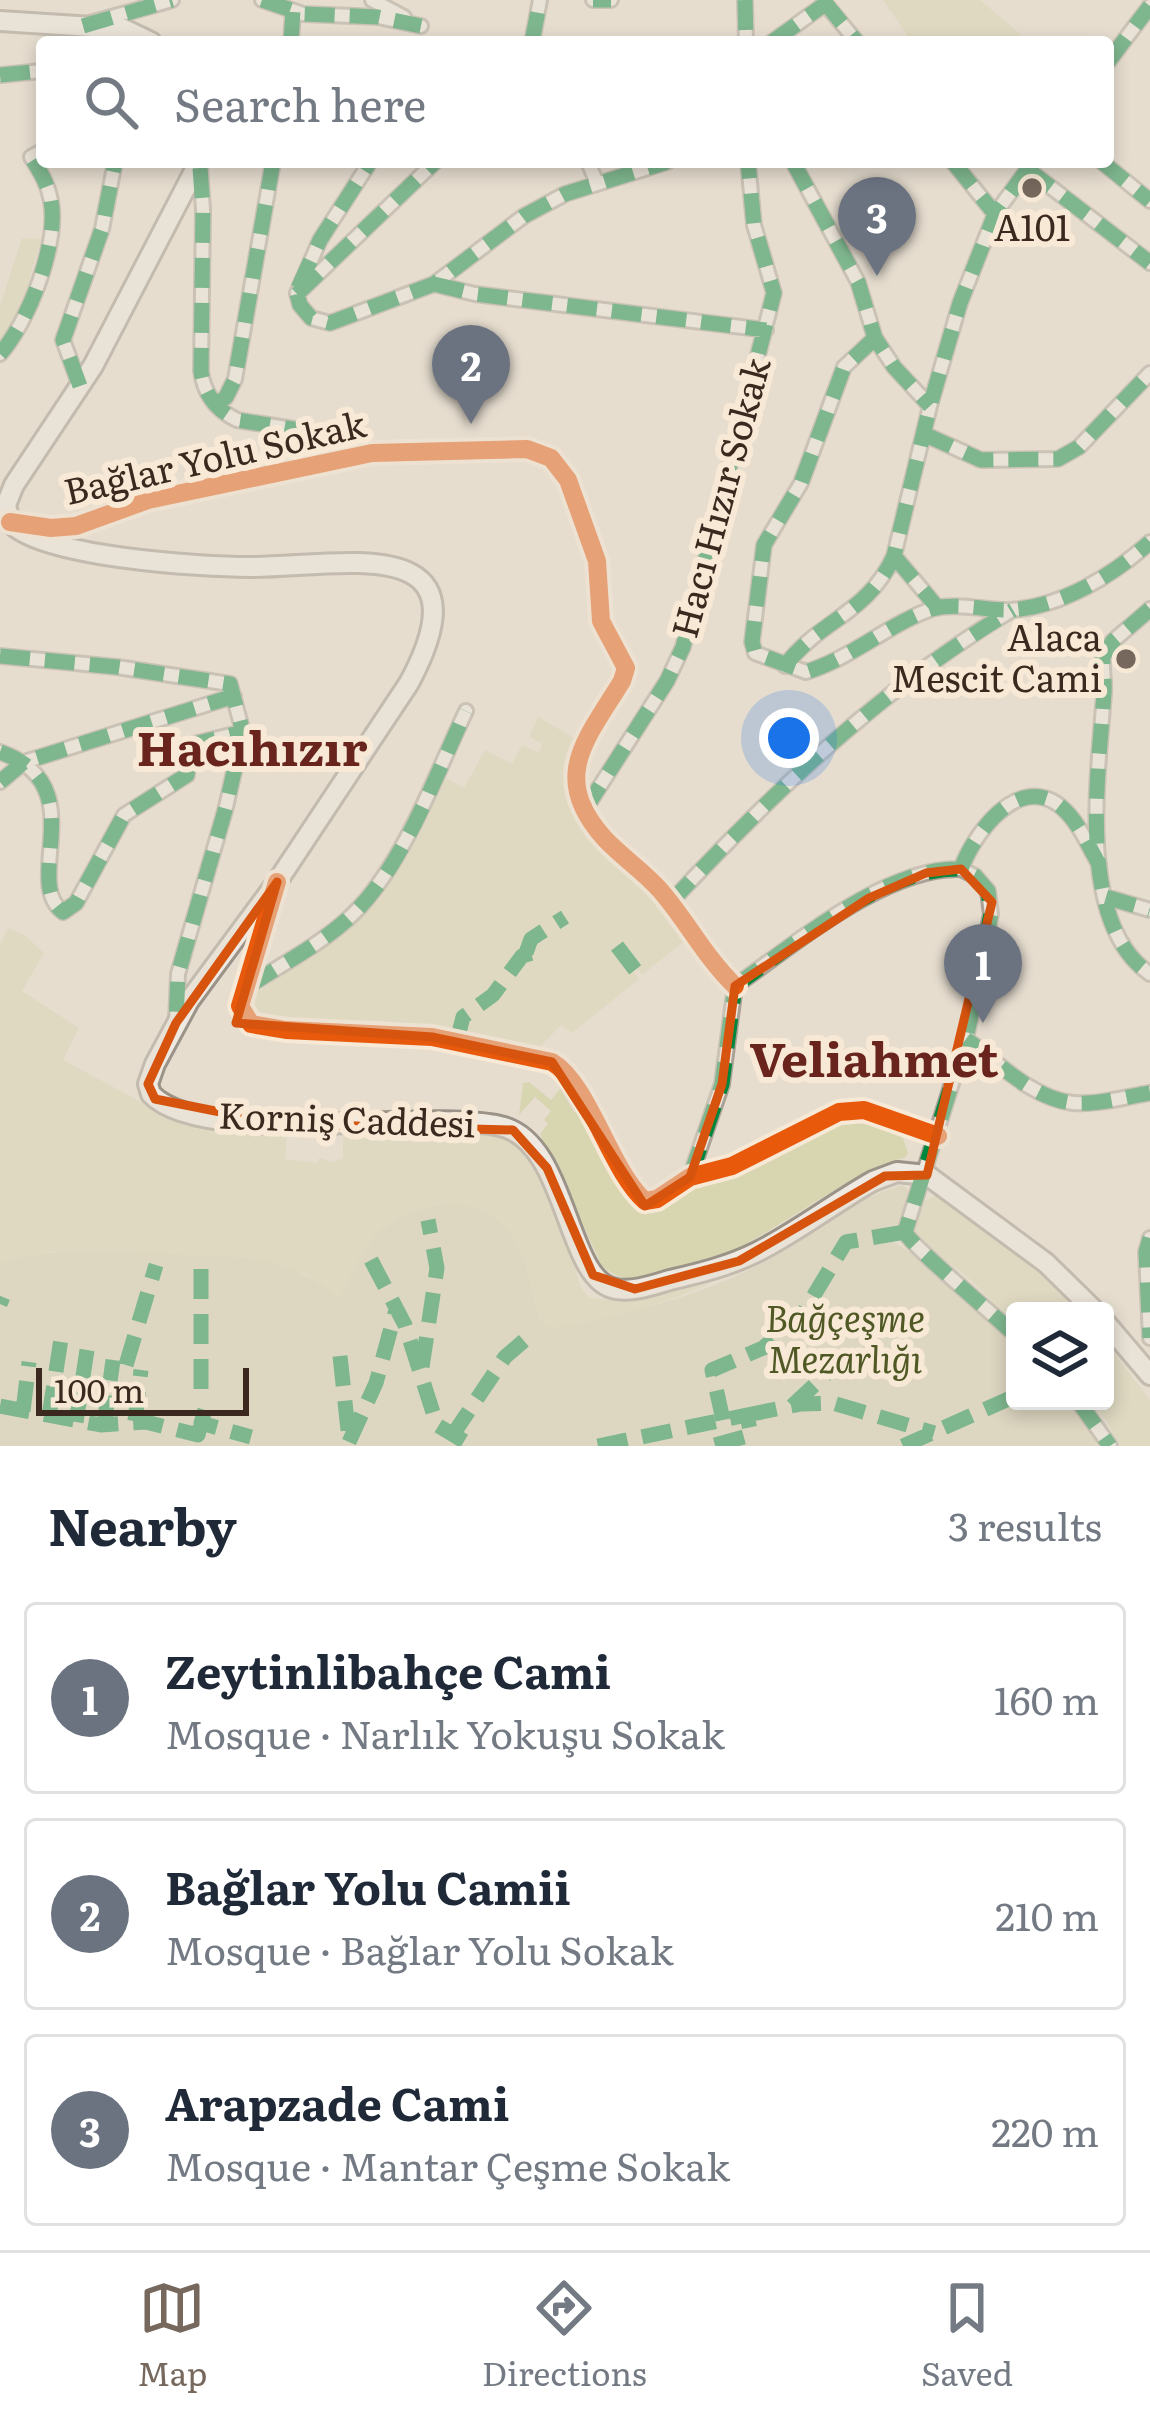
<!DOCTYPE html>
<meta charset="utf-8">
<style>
body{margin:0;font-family:Literata,serif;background:#f6f6f7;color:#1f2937}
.controls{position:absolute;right:36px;bottom:36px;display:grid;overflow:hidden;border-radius:12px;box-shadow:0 6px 18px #0003}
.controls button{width:108px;height:108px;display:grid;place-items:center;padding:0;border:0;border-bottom:3px solid #e0e1e3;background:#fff;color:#1f2937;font:60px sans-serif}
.scale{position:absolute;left:36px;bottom:30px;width:213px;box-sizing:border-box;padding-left:12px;border:6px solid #3b291f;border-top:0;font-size:33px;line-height:42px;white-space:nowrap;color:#3b291f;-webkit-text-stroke:9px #f7e9d5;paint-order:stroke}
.you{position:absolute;left:789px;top:738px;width:42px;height:42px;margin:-30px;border:9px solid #fff;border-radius:50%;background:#1a73e8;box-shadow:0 0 0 18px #1a73e833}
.badge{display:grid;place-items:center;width:78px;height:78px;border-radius:50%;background:#77685d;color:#fff;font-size:39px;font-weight:700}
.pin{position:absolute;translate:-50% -99px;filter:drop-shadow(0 3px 6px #0008)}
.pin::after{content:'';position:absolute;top:63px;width:42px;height:36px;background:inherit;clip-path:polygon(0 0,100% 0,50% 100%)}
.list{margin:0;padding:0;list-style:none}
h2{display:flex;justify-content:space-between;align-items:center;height:156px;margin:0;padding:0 48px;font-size:51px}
h2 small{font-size:39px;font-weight:400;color:#747a83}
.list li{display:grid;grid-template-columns:78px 1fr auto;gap:36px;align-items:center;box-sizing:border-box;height:192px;margin:0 24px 24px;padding:0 24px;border:3px solid #e0e1e3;border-radius:12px}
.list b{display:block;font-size:45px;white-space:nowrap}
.list p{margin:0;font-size:39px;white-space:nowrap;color:#747a83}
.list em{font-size:39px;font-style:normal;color:#747a83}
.icon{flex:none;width:66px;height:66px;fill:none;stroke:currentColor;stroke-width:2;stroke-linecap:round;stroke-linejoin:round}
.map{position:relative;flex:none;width:1150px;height:1446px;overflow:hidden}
.search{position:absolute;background:#fff;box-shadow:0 6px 18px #0003;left:36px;right:36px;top:36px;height:132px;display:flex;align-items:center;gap:30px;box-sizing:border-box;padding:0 42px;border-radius:12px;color:#747a83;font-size:45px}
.sheet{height:804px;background:#fff}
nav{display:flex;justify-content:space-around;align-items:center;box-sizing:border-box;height:168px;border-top:3px solid #e0e1e3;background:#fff;font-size:33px;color:#747a83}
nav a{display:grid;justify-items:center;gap:6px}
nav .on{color:#77685d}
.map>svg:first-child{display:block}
.green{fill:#d8d5b1}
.cemetery{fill:#d2cfb0}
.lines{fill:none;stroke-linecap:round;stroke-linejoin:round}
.minor-casing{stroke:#aba297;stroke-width:18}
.secondary-casing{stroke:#9b9288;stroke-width:24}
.minor{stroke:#eee9e1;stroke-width:12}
.secondary{stroke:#eee9e1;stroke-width:18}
.quiet{stroke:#00873e;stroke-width:15;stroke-dasharray:30 15;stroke-linecap:butt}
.cycleway-casing{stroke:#f7e9d5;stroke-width:26}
.cycleway{stroke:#e8590c;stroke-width:18}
.marked{fill:none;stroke:#d7540e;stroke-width:9;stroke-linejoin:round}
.poi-dot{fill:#77685d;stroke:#f7e9d5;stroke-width:4.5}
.labels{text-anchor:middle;stroke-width:12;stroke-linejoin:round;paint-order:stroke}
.poi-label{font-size:36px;fill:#3b291f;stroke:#f7e9d5}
.street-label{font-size:36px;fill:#3b291f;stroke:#f7e9d5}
.park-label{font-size:36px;font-style:italic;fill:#505825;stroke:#f7e9d5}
.district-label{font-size:48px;font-weight:bold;fill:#69251d;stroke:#f7e9d5}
</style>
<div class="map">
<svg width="1150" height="1446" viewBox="0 0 1150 1446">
<rect width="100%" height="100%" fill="#e6ddcf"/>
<!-- green -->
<path class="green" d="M883,0H980L1030,42H912Z
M22,238L41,239L19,316L0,343V306Z
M538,717L578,740C573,751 565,763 564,776C561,821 620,858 647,885C662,901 673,922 686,940L642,975L617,946L639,979L572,1033L561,1025L541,1046L531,1050L425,1028L285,1022L251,1011L248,1004L254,994C301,961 351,935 386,887C409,853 421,812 442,776L464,788L485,750L512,764L522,745L539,753L542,744L529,737Z
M8,928L25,935L44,953L22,991L79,1028L63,1060L156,1110L227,1132L287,1137L285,1159L318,1163L319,1158L334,1162L343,1158V1137L420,1139L421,1134C447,1135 491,1128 514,1141C539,1156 562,1229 572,1257C578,1273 576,1286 590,1298L616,1300L710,1284C674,1299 582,1335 545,1325C529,1304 531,1277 522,1254C504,1210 453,1193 412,1212L340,1299L306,1275L258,1260L51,1252L0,1263V944Z
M529,1082L551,1100L560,1089L575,1113L582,1110L630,1197C638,1206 644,1215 658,1211L657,1206L671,1202V1199L812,1132C842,1124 874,1117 902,1135L908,1153L905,1158C834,1169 673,1329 602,1266L540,1134L548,1124L544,1120L551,1111L535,1097L519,1115L523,1083Z
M938,1195L1020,1255L1078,1311H1015V1323L963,1273L912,1237L923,1201Z
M1105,1342L1150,1400V1446H1120L1105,1419L1089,1401H1105Z"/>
<!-- cemetery -->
<path class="cemetery" d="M902,1185L907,1188L910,1199L890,1240L925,1261L1015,1347V1401H1068L1101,1446H0V1263C63,1244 133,1252 198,1256C219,1257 243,1256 264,1261C292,1267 317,1280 339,1298C350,1278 361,1249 378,1233C423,1194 493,1189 521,1252C530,1272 531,1296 539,1316L545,1325L555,1327C624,1318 723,1289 782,1252C822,1228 856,1198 902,1185Z"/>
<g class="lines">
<defs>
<path id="minor" d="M262,0L303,14L378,17L421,26
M372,0L404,17
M593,0H611
M745,0L746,42
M823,1L857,42
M90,23L172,0
M291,42L293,11
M532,42L540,0
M772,42L825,4
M1108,62L1150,6
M0,75L42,71
M588,162L597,183
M793,162L858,282L875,338L894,367L930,406
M953,162L995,214
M1102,162L1150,201
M200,168L203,209L201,371C204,394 216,410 237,420L344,437L372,453
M1027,169L1150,263
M434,284L475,294L766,330
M297,293L320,240L370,162
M297,294L300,305L311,318L330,323L434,284L524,216L565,194L667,162
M297,294L435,162
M875,338L844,367L801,483L764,545L752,642L755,653L806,672C852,658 890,623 932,609C954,602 984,610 1008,610C1060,608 1112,576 1150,542
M0,354C28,323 59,244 51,201C48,184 40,171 31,157L42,151
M80,386L63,340L102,229L115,162
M216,405L226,397L235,379L273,162
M924,434L981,460L1058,459L1079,447L1150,373
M17,523L51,528L76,526L148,500L372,453L527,449L551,458L568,480L597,561L601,621L626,668L622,681C586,740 549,777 605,839C622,857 643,871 660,890C687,921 705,957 735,986
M894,556L937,607
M1150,609L1113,641L1103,656C1102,669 1105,681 1104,693C1099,770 1075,923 1150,974
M0,656L117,667L230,684L243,732L226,807L178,974L176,1022
M785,666C820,619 867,615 894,556L930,406L960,303L995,214L1033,162
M0,752C95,785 21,881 63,912L76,903L124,815L187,775L190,745L243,732
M0,782L24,762L234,696
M584,811L667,681L683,647L774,293L754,225L748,162
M273,895L240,1006L251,1024L286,1030L432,1037L552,1062C589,1084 610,1170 645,1201L657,1199L690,1177L732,1166L839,1112L864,1110L938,1136
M1106,897L1150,910
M670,903C772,793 883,687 1012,610
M735,986C794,945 886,866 961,869
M245,988C282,964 328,941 359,908C406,857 436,774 466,711
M966,1039C997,1062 1033,1099 1073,1103C1098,1105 1125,1097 1150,1093
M690,1177L722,1084L735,986
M1150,1238L1146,1252L1150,1338
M1015,1335C997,1317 910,1245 905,1232L966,1039L991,914L988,891L975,876L961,869C973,836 1014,777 1056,803C1077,817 1087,844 1099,864
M1078,1401L1110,1446"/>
<path id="secondary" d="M0,21L124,29L151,42
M199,162L93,366L14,485L6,505L10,522C38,557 203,567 250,567C339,567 492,529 409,683L277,882L189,1001L155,1064L148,1084L151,1094C202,1148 425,1109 500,1126C569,1141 565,1282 616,1289C634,1292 653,1285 670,1280C700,1273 729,1266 757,1252C797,1232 834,1203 873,1181L897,1172L927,1175L1046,1263L1095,1311
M1105,1322L1150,1375"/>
</defs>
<!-- minor casing -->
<use href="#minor" class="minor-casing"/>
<!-- secondary casing -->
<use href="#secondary" class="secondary-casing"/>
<!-- minor -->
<use href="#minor" class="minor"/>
<!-- secondary -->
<use href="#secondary" class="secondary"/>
<!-- quiet -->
<path class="quiet" d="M262,0L303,14L378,17L421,26
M593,0H611
M745,0L746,42
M823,0L857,42
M83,26L172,0
M291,42L293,11
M532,42L540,0
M772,42L825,4
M1108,62L1150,6
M0,75L42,71
M793,162L858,282L875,338L894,367L930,406
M953,162L995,214
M1102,162L1150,201
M200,168L203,209L201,371C204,394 216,410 237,420L344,437L372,453
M1027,169L1150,263
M434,284L475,294L766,330
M298,288L320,240L370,162
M297,294L300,305L311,318L330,323L434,284L524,216L565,194L667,162
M297,294L435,162
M875,338L844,367L801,483L764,545L752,642L755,653L806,672C852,658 890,623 932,609C954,602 984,610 1008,610C1060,608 1112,576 1150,542
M0,354C28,323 59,244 51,201C48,184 40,171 31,157L42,151
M80,386L63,340L102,229L115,162
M216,405L226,397L235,379L273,162
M924,434L981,460L1058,459L1079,447L1150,373
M894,556L937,607
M1150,609L1113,641L1103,656C1102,669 1105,681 1104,693C1099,770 1075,923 1150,974
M0,656L117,667L230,684L243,732L226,807L178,974L176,1023
M785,666C820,619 867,615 894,556L930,406L960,303L995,214L1033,162
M0,752C95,785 21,881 63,912L76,903L124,815L187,775L190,745L243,732
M0,782L24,762L234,696
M584,811L667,681L683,647L774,293L754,225L748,162
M1106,897L1150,910
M670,903C772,793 884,686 1013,610
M617,946L643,980
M526,953L531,939L565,917
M249,986C285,962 327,941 357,910C406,860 436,774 466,711
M735,986C794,945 886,866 961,869
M966,1039C997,1062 1033,1099 1073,1103C1098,1105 1125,1097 1150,1093
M457,1041L463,1017L493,995L522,956L542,950
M690,1177L722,1084L735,986
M1150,1238L1146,1252L1150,1338
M371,1260L405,1325L437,1425L472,1446
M201,1269V1391
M0,1304L3,1297
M1015,1335C997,1317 910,1245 905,1232L966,1039L991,914L988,891L975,876L961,869C973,836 1014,777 1056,803C1077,817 1087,844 1099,864
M340,1356L349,1439
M126,1365L156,1265
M422,1367L437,1268L428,1220
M1078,1401L1110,1446
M0,1406L101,1425L146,1422L198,1435L201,1423
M792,1406L852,1350
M205,1410L201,1423L251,1437
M23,1411L29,1362
M747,1415L801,1404L833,1403L934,1433
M49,1416L61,1339
M723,1420L712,1370L763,1348L802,1315L846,1242L905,1232
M135,1421L141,1370
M76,1422L87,1350
M104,1425L113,1360
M452,1436L505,1357L533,1333
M349,1442L376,1383L397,1306
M598,1446L747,1415L751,1435L711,1446
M903,1446L1015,1396"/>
<defs>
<path id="cycleway" d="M10,522L51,528L76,526L148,500L372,453L527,449L551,458L568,480L597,561L601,621L626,668L622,681C586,740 549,777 605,839C622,857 643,871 660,890C687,921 705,957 735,986
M277,882L240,1006L251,1024L286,1030L432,1037L552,1062C589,1084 610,1170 645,1201L657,1199L690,1177L732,1166L839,1112L864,1110L938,1136"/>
</defs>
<!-- cycleway casing -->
<use href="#cycleway" class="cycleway-casing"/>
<!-- cycleway -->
<use href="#cycleway" class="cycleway"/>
</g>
<!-- marked area -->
<path d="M0 0H1150V1446H0ZM961,869L992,902L927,1175L885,1176L739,1261L635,1289L593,1275L547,1168L513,1130L280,1124L155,1099L148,1084L176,1023L277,882L236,1023L432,1037L552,1062L645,1206L690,1177L722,1084L735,986L869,898L926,873Z" fill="#e6ddcf" fill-opacity=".55" fill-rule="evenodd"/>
<path class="marked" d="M961,869L992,902L927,1175L885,1176L739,1261L635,1289L593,1275L547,1168L513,1130L280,1124L155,1099L148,1084L176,1023L277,882L236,1023L432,1037L552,1062L645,1206L690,1177L722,1084L735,986L869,898L926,873Z"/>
<!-- markers -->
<g class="poi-dot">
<circle cx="1032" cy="188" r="12"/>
<circle cx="1126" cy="659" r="12"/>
</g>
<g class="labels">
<!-- poi labels -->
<g class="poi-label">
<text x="1032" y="241">A101</text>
<text x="1102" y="651" text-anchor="end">Alaca<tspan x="1102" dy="41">Mescit Cami</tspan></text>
</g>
<!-- street labels -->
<g class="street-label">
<text transform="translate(215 458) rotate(-13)" y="13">Bağlar Yolu Sokak</text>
<text transform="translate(721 498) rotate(-75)" y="13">Hacı Hızır Sokak</text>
<text transform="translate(347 1120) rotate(2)" y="13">Korniş Caddesi</text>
</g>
<!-- park labels -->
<g class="park-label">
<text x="845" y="1332">Bağçeşme<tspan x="845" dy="41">Mezarlığı</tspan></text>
</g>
<!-- district labels -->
<g class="district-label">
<text x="252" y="766">Hacıhızır</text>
<text x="874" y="1077">Veliahmet</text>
</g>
</g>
</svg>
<div class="controls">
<button><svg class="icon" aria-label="layers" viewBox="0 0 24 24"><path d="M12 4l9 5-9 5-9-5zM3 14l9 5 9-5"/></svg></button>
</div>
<div class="scale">100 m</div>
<div class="you"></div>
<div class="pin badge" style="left:983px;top:1023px;background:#6b7280">1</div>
<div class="pin badge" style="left:471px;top:424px;background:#6b7280">2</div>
<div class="pin badge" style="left:877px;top:276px;background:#6b7280">3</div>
<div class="search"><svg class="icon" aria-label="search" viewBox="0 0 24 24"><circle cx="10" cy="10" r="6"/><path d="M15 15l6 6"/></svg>Search here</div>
</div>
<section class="sheet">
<h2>Nearby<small>3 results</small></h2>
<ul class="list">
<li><span class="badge" style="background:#6b7280">1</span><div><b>Zeytinlibahçe Cami</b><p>Mosque · Narlık Yokuşu Sokak</p></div><em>160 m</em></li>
<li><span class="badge" style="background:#6b7280">2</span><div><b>Bağlar Yolu Camii</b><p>Mosque · Bağlar Yolu Sokak</p></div><em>210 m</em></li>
<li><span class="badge" style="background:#6b7280">3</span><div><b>Arapzade Cami</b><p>Mosque · Mantar Çeşme Sokak</p></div><em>220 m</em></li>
</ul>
</section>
<nav>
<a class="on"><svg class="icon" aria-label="map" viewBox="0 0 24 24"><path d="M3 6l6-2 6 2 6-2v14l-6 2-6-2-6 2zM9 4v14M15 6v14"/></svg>Map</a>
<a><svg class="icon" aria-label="directions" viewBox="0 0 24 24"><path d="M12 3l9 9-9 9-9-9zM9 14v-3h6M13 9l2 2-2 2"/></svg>Directions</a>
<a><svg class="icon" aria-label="saved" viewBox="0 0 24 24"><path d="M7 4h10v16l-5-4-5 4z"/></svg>Saved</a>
</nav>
